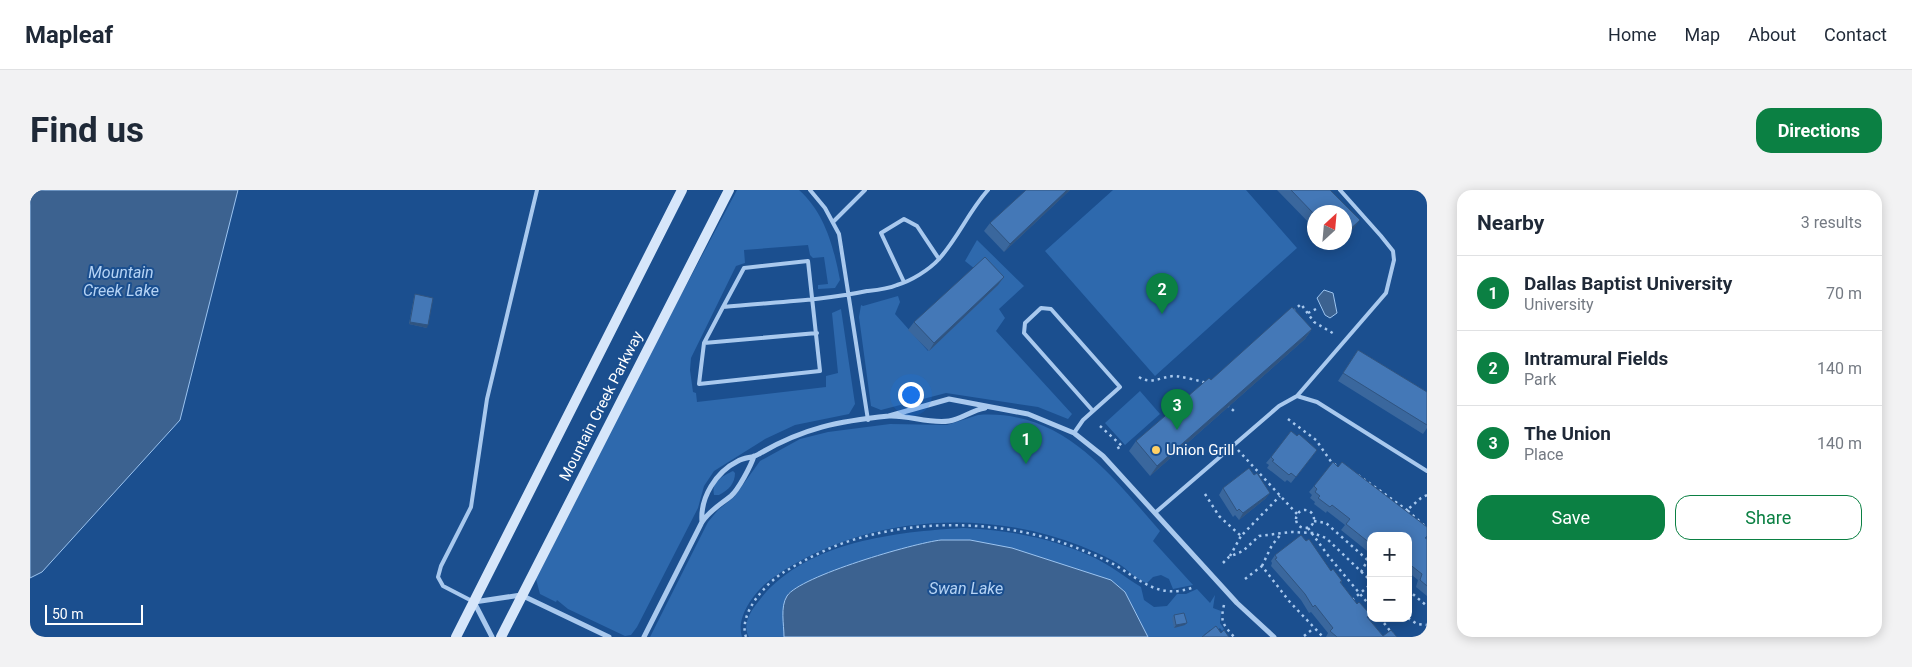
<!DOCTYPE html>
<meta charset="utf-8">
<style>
body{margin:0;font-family:Roboto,sans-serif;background:#f2f2f3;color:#1f2937}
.controls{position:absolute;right:15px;bottom:15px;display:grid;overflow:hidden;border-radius:10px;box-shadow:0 2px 12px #0003}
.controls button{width:45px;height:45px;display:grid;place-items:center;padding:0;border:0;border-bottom:1px solid #e0e1e3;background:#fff;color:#1f2937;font:25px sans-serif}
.compass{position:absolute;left:1277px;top:15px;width:45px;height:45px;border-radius:50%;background:#fff;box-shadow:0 2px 12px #0003;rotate:26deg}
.scale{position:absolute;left:15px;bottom:12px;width:98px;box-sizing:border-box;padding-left:5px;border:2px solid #fff;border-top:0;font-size:14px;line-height:18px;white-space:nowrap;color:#fff;-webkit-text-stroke:4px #1b4f8f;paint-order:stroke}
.you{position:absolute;left:880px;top:204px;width:18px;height:18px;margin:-12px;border:4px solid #fff;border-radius:50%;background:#1a73e8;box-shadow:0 0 0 8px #1a73e833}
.badge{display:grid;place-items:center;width:32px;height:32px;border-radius:50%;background:#0b8043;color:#fff;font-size:16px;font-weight:700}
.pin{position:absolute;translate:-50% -41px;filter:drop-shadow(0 1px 2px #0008)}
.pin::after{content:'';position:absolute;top:26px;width:18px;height:15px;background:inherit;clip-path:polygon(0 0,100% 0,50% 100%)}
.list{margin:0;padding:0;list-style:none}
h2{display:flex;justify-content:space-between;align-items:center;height:65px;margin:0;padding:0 20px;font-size:21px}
h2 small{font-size:16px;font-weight:400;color:#747a83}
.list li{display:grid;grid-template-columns:32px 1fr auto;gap:15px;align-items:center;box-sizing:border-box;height:75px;padding:0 20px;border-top:1px solid #e0e1e3}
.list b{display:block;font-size:19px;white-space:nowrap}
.list p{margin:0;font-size:16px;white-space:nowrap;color:#747a83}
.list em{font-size:16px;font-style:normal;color:#747a83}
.actions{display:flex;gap:10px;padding:15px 20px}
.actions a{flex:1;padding:11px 0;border:1px solid #0b8043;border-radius:15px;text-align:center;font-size:18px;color:#0b8043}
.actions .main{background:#0b8043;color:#fff}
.map{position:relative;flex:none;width:1397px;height:447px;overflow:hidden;border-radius:15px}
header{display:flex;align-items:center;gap:30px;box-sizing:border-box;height:70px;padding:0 25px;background:#fff;border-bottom:1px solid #e0e1e3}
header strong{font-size:24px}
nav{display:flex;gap:28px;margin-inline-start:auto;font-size:18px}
.intro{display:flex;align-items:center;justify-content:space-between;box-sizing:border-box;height:120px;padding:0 30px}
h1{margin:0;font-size:35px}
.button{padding:12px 22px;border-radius:15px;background:#0b8043;color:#fff;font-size:18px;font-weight:700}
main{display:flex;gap:30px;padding:0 30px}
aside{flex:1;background:#fff;border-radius:15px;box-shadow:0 2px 12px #0003}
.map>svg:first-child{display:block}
.green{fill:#2e69ad}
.water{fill:#3c6290;stroke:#9cc4f0}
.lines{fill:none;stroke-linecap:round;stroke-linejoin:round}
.path{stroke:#a9c9ee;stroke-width:2.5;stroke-dasharray:2.5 4;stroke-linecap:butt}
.lane{stroke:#a9c9ee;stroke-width:4}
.street{stroke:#a9c9ee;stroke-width:5}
.secondary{stroke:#d6e6fa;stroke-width:10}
.wall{fill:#3a679d}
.shaded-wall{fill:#305480}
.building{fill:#4478b7;stroke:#305480}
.poi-dot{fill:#ffd166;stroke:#1b4f8f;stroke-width:2}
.labels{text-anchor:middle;stroke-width:4;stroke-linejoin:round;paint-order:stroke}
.street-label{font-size:15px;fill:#fff;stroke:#1b4f8f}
.poi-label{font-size:15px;fill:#fff;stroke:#1b4f8f;text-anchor:start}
.water-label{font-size:16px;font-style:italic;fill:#b5d3f5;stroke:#1b4f8f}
</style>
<header>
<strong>Mapleaf</strong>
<nav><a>Home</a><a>Map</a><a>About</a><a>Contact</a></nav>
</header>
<div class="intro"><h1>Find us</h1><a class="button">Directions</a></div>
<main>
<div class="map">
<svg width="1397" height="447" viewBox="0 0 1397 447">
<rect width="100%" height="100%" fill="#1b4f8f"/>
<!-- green -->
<path class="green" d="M707,0H769C795,23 804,58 810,90L805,98L788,99V95L798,94L794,67L783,68L780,65L778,55L714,60L715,73L706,76L661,168L660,180L663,202L666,203L667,212L796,197V186L808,183L802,123L811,119L825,214L819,224L765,235L735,249L684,281L674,296L668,318L607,437L601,445L595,446L538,419L527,410L526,412L510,404L506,389L587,225Z
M1083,0H1216L1267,58L1125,186L1015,61Z
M947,50L994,96L969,119L975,128L966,141L1042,224L1038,229L1008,217L916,203L851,220L841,216L829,127L831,115L833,116L868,106L870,112L865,124L898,161L945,79L935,71Z
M1110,201L1130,224L1095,255L1075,233Z
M948,225C1033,219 1080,284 1130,341L1123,351L1163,395L1143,399L1139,389L1131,385L1123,387L1117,393C1107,390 1100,382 1092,376C1080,368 1065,362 1051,356C953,317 831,326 744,387C727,398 705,426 712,447H620L678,332L688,320L704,307L730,271L770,249L798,242L860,234L917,235Z
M703,281L705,283C705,293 699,300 689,305H684C681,291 693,286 703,281Z
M933,338C979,340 1023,348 1065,368C1081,376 1095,387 1111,397L1114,410L1124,417L1137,416L1147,404H1156L1167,399L1180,413L1185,405L1183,418L1191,421L1190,433L1194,439L1192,441L1190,438L1183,444L1180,440L1174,445L1175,447H719C712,435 720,422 728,412C773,352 864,342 933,338Z"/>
<!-- water -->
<path class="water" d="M0,0H208L150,230L12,382L0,388Z
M1294,100L1303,103L1307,123L1300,128L1295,125L1287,108Z
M911,350H940L982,358L1081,390L1095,402L1118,447H754C754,434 750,417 757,406C770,386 884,353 911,350Z"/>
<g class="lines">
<!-- path -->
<path class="path" d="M1263,121L1271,114L1284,132L1306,145
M1278,123L1286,119
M1109,187C1122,195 1130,187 1144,186C1149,186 1172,191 1176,193
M1197,215L1204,221
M1258,229L1286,250L1302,273L1310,277
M1070,236L1092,256L1086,259
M1208,260L1267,324
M1328,285L1377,320L1374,324
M1175,304L1189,326L1211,346L1250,306
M1397,305L1391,308L1377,320L1397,338
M1266 329a9 9 0 1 1 18 0a9 9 0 1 1-18 0Z
M1284,331L1296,333L1341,373
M1278,338L1300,368L1341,417
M1200,366L1211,346
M1193,373L1199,367L1213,361L1229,346L1261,342L1283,343L1296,348L1341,391
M1232,376L1242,355L1252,343
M1331,382L1341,364
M1215,389L1232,376L1259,411L1293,447
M1378,400L1397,416
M1322,410L1341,394
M1194,415C1190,432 1193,434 1204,447
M1350,428L1365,447
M1378,428L1387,434L1397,435
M1274,446L1284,438
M716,447C708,424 735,394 754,382C776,369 801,356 826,349C896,328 979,331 1047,358C1059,363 1073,368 1085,375C1112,391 1130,410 1164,397"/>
<!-- lane -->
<path class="lane" d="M780,0L795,18L809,44L838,230
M804,31L835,0
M874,92L851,43L874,29L887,36L909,69
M693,117L714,78L778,71L790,181L669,194L674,153L693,117C741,112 790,111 837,101C847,100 858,99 867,95C881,91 899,80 909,69C928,48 939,21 958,0
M674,153L787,143
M1267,206L1356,103L1364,70L1363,61L1351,46L1310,0
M1044,243L1053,230L1090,197L1021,119L1011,118L995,133L994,143L1063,221
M1126,322L1249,216L1267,206L1287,212L1397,281
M442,411L413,396L408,387L411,376L441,317L457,209L507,0"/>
<!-- street -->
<path class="street" d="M859,226L919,209L998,224L1044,243L1073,266L1207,413L1244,447
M672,332C670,307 686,282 708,271C715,267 723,268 729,264C773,238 809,231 859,226C879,225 899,234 919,231C932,229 942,220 955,218
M462,447L444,412L491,405L579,447
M614,447L672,332C680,320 690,315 701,306C708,300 721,276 724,266"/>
<!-- secondary -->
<path class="secondary" d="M426,447L652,0
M471,447L699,0"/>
</g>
<!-- wall -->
<path class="wall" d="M1040,0L974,62L954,41L960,33Z
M1247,0H1300L1324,38L1284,22V38Z
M1299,52H1310L1304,58Z
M968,95L899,161L878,140L884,132Z
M385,104L397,138L379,134L384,107Z
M1282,139L1275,149L1120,286L1099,261L1106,251L1181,190Z
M1328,160L1397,202V238L1393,244L1308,191Z
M1287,260L1261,293L1257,290L1255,292L1237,278L1239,275L1236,273L1241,267Z
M1308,277L1397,337V346L1396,348L1397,349V406L1386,397L1388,390L1378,382V346H1341V364L1311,340L1315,335L1297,321L1296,323L1284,314L1285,312L1280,308L1282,305L1279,302L1284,296Z
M1193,298L1240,303L1235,309L1209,330L1205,325L1203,327L1189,305Z
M1245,365L1301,381L1312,391L1311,393L1327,414L1353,446L1367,447H1296L1298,443L1281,422L1279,423L1271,410L1241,376L1242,373L1241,371Z
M1144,425L1155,435L1144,438L1142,428Z"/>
<!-- shaded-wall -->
<path class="shaded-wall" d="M1037,0H1040L974,62L980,54Z
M1330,30L1324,38L1314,48V45Z
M974,87L968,95L899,161L904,153Z
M380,132L398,135L397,138L379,134Z
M1282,139L1275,149L1120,286L1127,276Z
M1240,303L1235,309L1209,330L1213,323Z
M1157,433L1155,435L1144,438L1146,435Z"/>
<!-- building -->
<path class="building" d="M996,0H1037L980,54L960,33Z
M1261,0H1300L1330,30L1314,45V22H1284V24Z
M955,67L974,87L904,153L884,132Z
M385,104L403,108L398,135L380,132Z
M1262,117L1282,139L1127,276L1106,251L1179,188L1181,190Z
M1328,160L1397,202V235L1313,183Z
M1261,241L1267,246L1269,244L1287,260L1266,287L1261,283L1259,285L1242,271L1244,270L1241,267Z
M1303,272L1308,277L1312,272L1397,337V346L1395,348L1397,349V396L1390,390L1392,384L1378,373V346H1341V354L1316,334L1320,329L1302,315L1300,317L1288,308L1290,306L1285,302L1287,299L1284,296Z
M1219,278L1224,285L1227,283L1240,303L1213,323L1209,319L1207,321L1193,298Z
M1271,345L1276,351L1279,349L1301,381L1303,379L1312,391L1310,392L1327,414L1329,412L1340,424L1337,427L1353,446L1361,440L1367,447H1307L1300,441L1303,438L1285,415L1283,417L1275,404L1245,369L1247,368L1245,365Z
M1154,423L1157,433L1146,435L1144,425Z
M1186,436L1191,443L1194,440L1199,447H1172Z"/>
<!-- markers -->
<circle class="poi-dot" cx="1126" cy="260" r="5"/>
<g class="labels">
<!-- street labels -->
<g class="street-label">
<text transform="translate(571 216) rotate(-63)" y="5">Mountain Creek Parkway</text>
</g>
<!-- poi labels -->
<g class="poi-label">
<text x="1136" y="265">Union Grill</text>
</g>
<!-- water labels -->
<g class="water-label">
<text x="91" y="88">Mountain<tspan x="91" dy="18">Creek Lake</tspan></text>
<text x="936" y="404">Swan Lake</text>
</g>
</g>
</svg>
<div class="controls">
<button>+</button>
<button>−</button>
</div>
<svg class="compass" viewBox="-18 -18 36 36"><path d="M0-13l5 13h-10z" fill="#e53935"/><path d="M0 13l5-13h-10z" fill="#747a83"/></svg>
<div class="scale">50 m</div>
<div class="you"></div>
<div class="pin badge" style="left:996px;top:274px">1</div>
<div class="pin badge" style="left:1132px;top:124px">2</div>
<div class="pin badge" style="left:1147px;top:240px">3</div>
</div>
<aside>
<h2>Nearby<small>3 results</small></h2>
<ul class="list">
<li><span class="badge">1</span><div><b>Dallas Baptist University</b><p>University</p></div><em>70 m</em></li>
<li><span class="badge">2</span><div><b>Intramural Fields</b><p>Park</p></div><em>140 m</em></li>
<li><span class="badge">3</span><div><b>The Union</b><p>Place</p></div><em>140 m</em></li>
</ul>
<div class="actions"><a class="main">Save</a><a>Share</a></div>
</aside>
</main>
